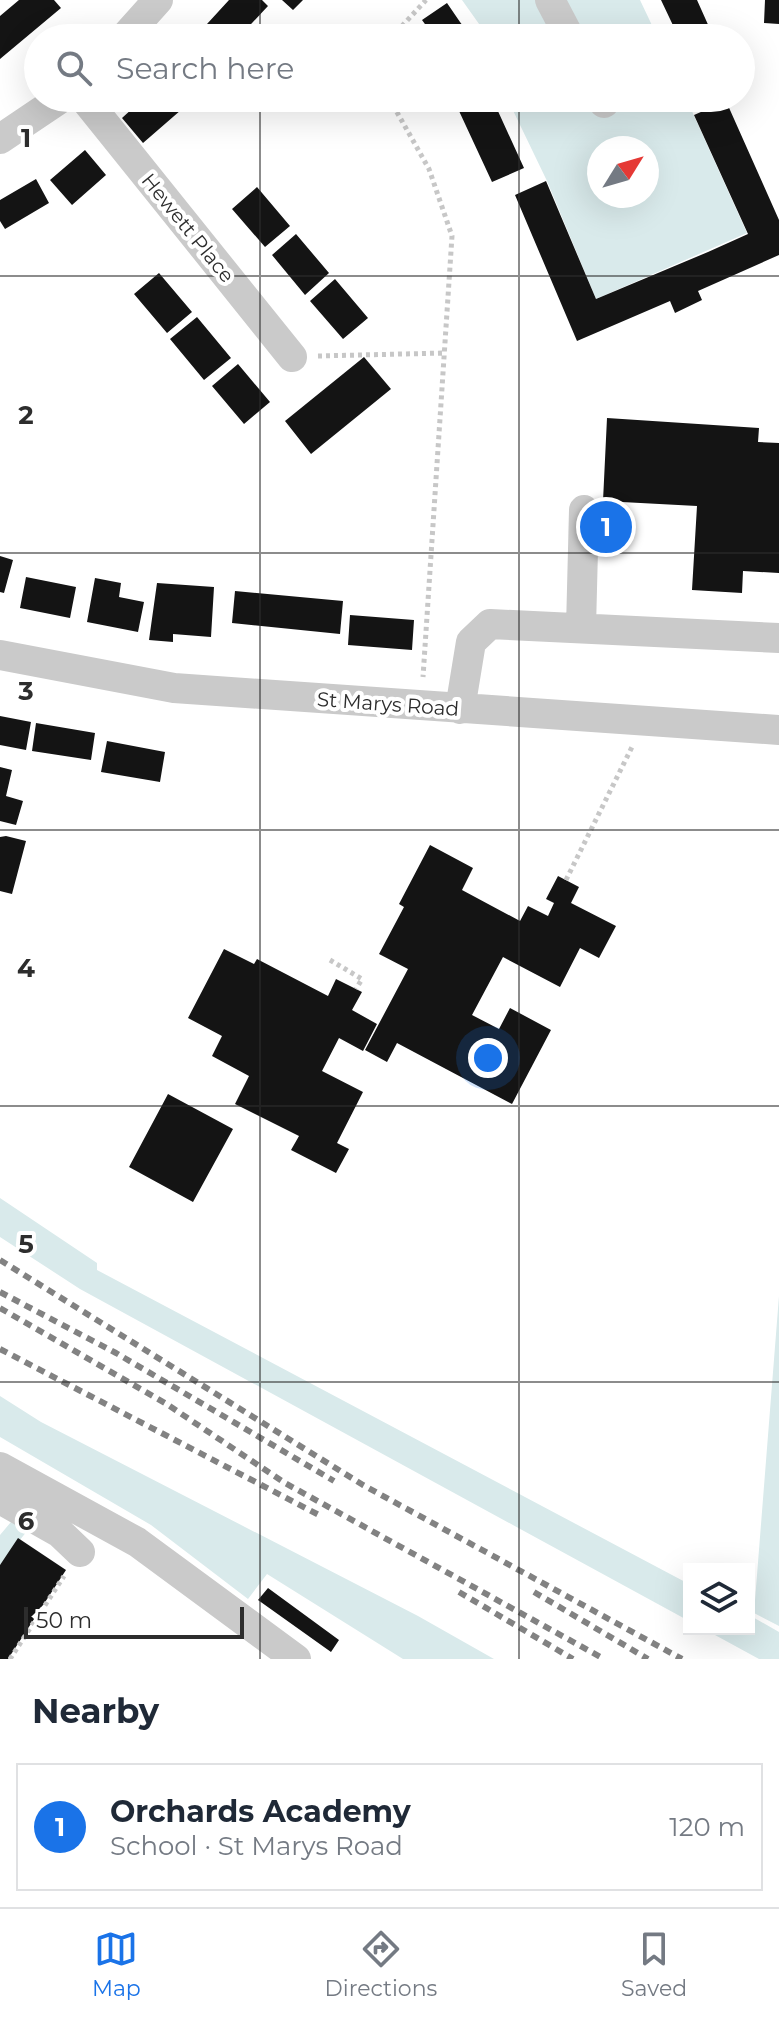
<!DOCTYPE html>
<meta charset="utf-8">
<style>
body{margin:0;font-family:Montserrat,sans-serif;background:#f6f6f7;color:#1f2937}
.controls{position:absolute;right:24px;bottom:24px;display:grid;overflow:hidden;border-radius:0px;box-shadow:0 8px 32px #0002}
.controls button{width:72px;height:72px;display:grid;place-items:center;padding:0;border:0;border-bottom:2px solid #e0e1e3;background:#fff;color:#1f2937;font:40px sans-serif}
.compass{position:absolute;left:587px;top:136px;width:72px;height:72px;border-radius:50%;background:#fff;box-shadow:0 8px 32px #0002;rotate:53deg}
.scale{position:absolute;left:24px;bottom:20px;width:220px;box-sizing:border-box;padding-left:8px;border:4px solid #2d2d2d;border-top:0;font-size:22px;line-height:28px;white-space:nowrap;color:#2d2d2d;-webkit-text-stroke:6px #fff;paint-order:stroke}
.you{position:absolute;left:488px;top:1058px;width:28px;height:28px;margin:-20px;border:6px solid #fff;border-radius:50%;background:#1a73e8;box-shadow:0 0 0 12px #1a73e833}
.badge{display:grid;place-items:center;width:52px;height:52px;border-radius:50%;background:#1a73e8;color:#fff;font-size:26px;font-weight:700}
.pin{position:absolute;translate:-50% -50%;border:4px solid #fff;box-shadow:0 2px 8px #0006}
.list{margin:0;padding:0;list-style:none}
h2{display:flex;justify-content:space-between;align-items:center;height:104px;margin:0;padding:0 32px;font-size:34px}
h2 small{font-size:26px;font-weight:400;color:#747a83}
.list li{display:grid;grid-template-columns:52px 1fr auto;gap:24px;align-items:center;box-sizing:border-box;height:128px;margin:0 16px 16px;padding:0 16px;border:2px solid #e0e1e3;border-radius:0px}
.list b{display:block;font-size:30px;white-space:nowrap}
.list p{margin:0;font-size:26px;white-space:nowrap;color:#747a83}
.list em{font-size:26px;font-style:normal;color:#747a83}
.icon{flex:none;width:44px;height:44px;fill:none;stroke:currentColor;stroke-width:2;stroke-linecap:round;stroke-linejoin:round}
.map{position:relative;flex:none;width:779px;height:1659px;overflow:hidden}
.search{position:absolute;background:#fff;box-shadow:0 8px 32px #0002;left:24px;right:24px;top:24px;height:88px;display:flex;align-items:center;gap:20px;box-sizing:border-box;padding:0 28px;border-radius:44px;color:#747a83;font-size:30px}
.sheet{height:248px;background:#fff}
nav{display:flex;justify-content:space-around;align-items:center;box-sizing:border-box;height:112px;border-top:2px solid #e0e1e3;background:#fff;font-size:22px;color:#747a83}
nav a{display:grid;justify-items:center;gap:4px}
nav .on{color:#1a73e8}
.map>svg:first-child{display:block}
.green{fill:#d9eaeb;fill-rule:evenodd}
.building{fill:#141414}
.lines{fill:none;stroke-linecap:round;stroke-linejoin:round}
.path{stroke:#c7c7c7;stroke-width:5;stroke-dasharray:4 4;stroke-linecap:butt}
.minor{stroke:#cacaca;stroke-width:30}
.rail{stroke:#828282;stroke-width:6;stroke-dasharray:8 6;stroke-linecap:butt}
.grid{fill:none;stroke:#2d2d2d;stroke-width:2;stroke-opacity:0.55}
.labels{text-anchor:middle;stroke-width:8;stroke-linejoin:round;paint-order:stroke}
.street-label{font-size:20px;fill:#2d2d2d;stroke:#fff}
.grid-label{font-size:26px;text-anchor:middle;font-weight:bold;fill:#2d2d2d;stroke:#fff;stroke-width:8;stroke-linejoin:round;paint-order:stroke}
</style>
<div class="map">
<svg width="779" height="1659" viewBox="0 0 779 1659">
<rect width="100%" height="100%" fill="#fff"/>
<!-- green -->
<path class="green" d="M462,0H640L658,38H489Z
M507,98H686L747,233L596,299L547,181ZM599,148H647V196H599Z
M0,1198L97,1263V1270L689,1584V1621L80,1289L0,1237Z
M779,1296V1626L754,1613Z
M0,1396L41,1422L418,1616L494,1659H403L267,1574L248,1599L151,1525L0,1437Z
M16,1516L31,1526L0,1565V1535Z
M749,1615L779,1632V1659H759L704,1629H749Z"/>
<!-- building -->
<path class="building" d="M19,0H54L61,8L0,59V16Z
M229,0H262L268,6L238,38H222L207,24Z
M282,0H303L293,10Z
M661,0H697L714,38H679Z
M765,0H779V24L764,23Z
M447,3L460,22L472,38H435L422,20Z
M144,98H170L181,110L143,143L122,118Z
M453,98H492L524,168L492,182Z
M726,101L779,220V255L698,291L702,300L675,313L670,301L577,341L515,195L546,181L596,299L708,252L748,234L694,115Z
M85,150L106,175L72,205L50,180Z
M36,179L49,203L5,229L0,221V200Z
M257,187L290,226L265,247L232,209Z
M296,234L329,273L305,295L272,255Z
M159,273L192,312L167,333L134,294Z
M335,279L368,318L343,339L310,301Z
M197,317L231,358L204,380L170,339Z
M364,357L391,389L311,454L285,421Z
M238,364L270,402L244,424L212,386Z
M607,418L759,428L758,442L779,443V573L743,571L742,593L692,590L697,506L603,501Z
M0,556L13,560L4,593L0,592Z
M26,577L76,587L70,618L20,608Z
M95,578L121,583L119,597L144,602L138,632L87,622Z
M157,583L214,587L211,637L173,634V642L149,640Z
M235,591L343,601L340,634L232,623Z
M350,615L414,620L412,650L348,645Z
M0,716L31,722L26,750L0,745Z
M36,723L95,733L91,760L32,751Z
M107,741L165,752L160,782L101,772Z
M0,767L12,770L6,796L23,801L16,825L0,821Z
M6,836L26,841L12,894L0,891V837Z
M430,845L473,868L462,890L520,921L528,906L548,916L554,903L546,899L558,876L579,887L571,903L616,926L599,958L580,948L560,987L503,957L472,1015L499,1029L510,1008L551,1030L512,1104L397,1043L387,1062L365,1050L408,969L379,954L404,907L399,904Z
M224,949L254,964L257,959L328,996L336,979L362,992L352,1010L377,1024L363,1051L339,1038L322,1071L363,1092L337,1143L349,1149L336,1173L291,1150L299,1136L235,1104L249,1076L212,1056L222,1036L188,1018Z
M168,1094L233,1129L193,1202L129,1167Z
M18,1538L66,1570L8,1659H0V1565Z
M268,1588L339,1640L331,1652L258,1600Z"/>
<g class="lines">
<!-- path -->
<path class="path" d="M391,38L426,0
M389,98L429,169L452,236L423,677
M318,356L445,353
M566,880L632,747
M330,960L362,979L356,989
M10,1659L64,1576"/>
<!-- minor -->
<path class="minor" d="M550,0L570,38
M124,38L158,0
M84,98L292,357
M601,98L604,103
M0,139L61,98
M581,628L584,510
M0,655L174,688L779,730
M460,709L471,642L490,624L779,638
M0,1467L137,1542L296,1659
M0,1499L60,1533L80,1552"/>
<!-- rail -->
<path class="rail" d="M0,1260L363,1485L682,1659
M0,1292L116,1353L334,1481
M0,1308L165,1403L285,1483L604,1659
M0,1349L319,1515
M459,1592L573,1659
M534,1592L648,1659"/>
</g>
<!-- grid -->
<path class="grid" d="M260,0V38M519,0V38M260,98V1659M519,98V1659M0,276H779M0,553H779M0,830H779M0,1106H779M0,1382H779"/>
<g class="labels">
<!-- street labels -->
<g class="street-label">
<text transform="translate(188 228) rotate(51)" y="7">Hewett Place</text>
<text transform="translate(388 704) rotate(4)" y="7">St Marys Road</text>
</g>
</g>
<g class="grid-label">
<text x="26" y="147">1</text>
<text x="26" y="424">2</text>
<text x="26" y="700">3</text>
<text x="26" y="977">4</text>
<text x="26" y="1253">5</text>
<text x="26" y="1530">6</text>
</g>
</svg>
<div class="controls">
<button><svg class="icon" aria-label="layers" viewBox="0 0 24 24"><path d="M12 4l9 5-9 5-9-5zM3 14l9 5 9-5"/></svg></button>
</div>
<svg class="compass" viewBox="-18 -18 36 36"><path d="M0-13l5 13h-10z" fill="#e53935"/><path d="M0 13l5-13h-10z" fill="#747a83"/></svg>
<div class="scale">50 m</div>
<div class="you"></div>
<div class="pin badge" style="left:606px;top:527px">1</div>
<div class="search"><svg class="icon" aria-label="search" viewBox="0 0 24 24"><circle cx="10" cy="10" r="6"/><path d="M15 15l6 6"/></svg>Search here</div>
</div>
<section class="sheet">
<h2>Nearby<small></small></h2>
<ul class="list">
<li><span class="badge">1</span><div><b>Orchards Academy</b><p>School · St Marys Road</p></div><em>120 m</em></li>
</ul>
</section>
<nav>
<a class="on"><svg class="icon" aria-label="map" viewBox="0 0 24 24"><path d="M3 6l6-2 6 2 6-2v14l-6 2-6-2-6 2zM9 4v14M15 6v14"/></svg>Map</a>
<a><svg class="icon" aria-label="directions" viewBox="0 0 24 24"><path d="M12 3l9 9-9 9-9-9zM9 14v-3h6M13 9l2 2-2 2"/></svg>Directions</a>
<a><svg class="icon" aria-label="saved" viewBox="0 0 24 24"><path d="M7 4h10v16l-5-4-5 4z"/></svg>Saved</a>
</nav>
